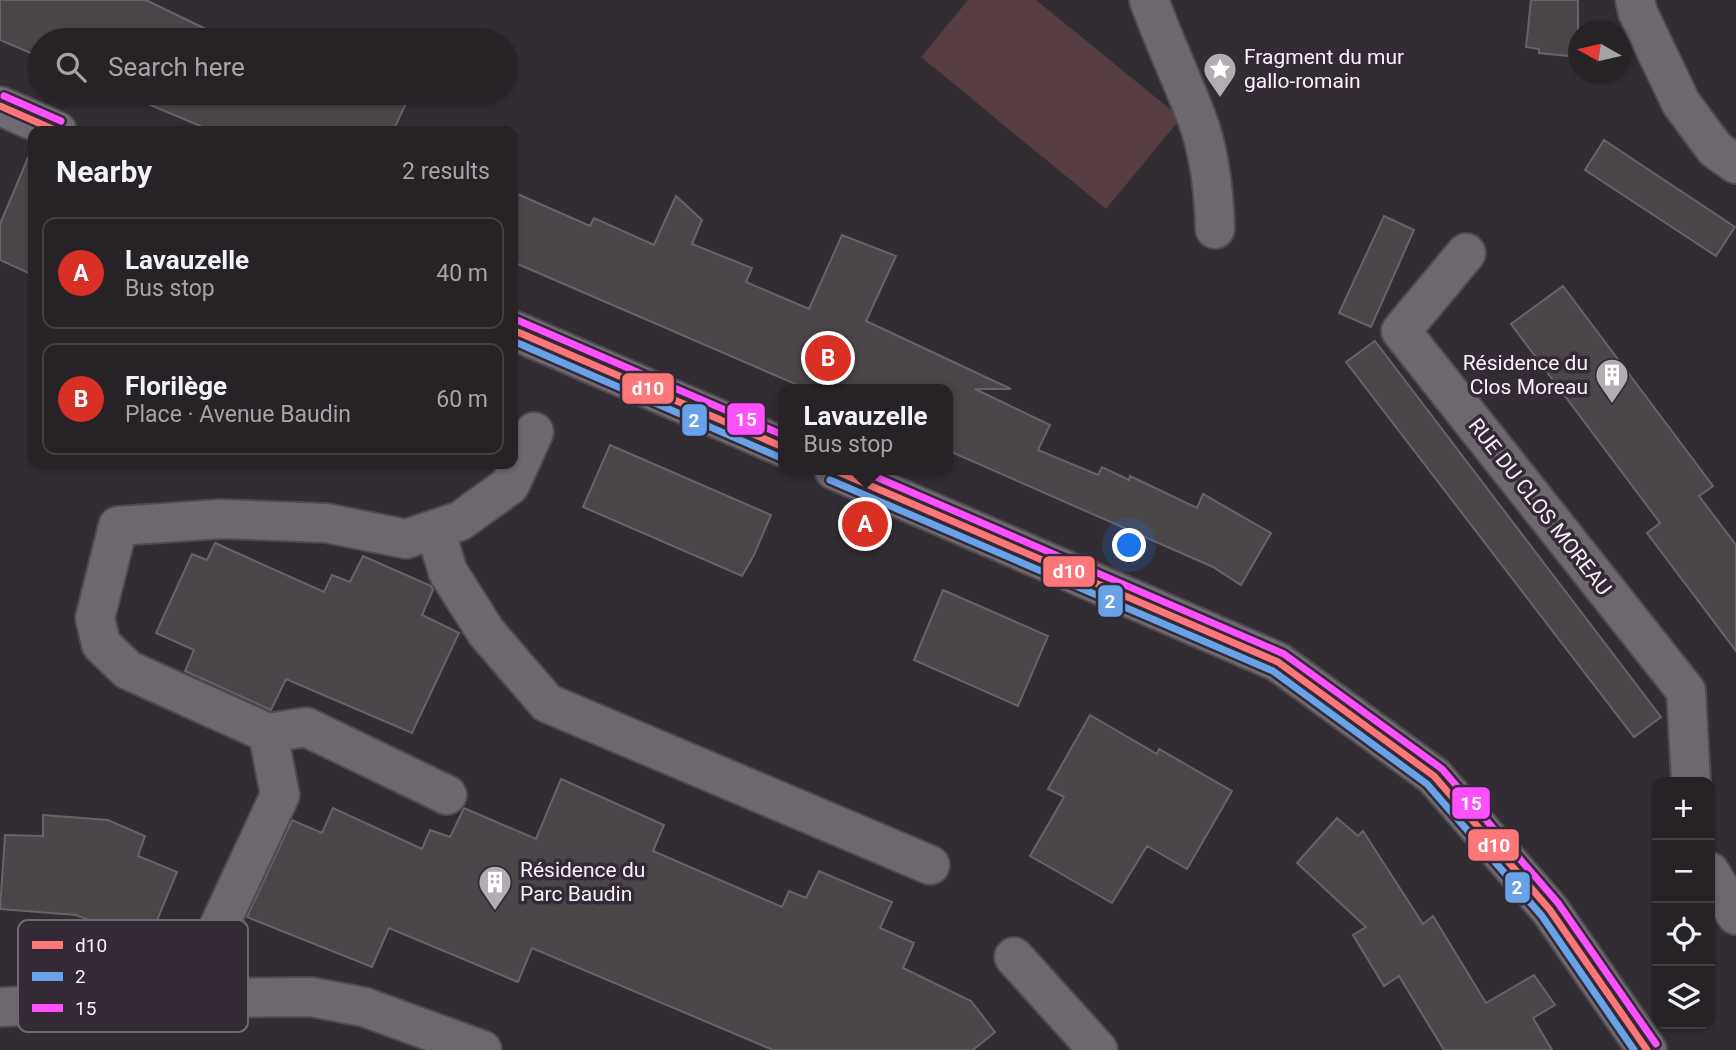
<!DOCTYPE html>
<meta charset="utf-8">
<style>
body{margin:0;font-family:Roboto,sans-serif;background:#2e2a2e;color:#f1f3f6}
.controls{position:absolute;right:21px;bottom:21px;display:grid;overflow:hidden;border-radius:14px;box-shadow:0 2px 5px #0004}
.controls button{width:63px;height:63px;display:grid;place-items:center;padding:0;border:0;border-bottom:2px solid #423f43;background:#262226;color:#f1f3f6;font:35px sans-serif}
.compass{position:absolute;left:1568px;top:21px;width:63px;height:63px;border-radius:50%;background:#262226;box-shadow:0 2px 5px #0004;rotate:278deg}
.you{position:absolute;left:1130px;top:546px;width:24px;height:24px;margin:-18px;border:5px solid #fff;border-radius:50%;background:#1a73e8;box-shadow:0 0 0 10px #1a73e833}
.badge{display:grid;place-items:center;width:46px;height:46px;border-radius:50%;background:#d93025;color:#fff;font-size:23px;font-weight:700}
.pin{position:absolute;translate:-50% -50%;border:4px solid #fff;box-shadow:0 2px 7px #0006}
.popup{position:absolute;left:778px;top:384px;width:175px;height:91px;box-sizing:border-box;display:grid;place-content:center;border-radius:14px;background:#262226;filter:drop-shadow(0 2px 5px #0005);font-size:23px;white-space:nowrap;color:#a4a4a7}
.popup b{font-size:26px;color:#f1f3f6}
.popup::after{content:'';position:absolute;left:50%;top:100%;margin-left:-14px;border:14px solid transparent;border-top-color:#262226}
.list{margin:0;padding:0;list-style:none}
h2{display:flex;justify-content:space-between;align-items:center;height:91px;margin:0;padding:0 28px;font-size:30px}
h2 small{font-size:23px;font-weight:400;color:#a4a4a7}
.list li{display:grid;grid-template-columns:46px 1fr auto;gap:21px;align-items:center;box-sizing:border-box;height:112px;margin:0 14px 14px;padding:0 14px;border:2px solid #423f43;border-radius:14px}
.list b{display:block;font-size:26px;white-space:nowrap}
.list p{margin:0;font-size:23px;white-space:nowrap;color:#a4a4a7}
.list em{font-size:23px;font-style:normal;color:#a4a4a7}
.icon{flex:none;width:38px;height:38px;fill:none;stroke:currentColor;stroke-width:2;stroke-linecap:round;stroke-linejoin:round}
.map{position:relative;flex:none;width:1736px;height:1050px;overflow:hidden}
.search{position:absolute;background:#262226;box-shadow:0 2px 5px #0004;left:28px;top:28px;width:490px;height:77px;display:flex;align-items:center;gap:18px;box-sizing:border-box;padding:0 24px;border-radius:38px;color:#a4a4a7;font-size:26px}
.panel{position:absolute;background:#262226;box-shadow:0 2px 5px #0004;left:28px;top:126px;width:490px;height:343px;border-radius:14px}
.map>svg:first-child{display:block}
.green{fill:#563d42}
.building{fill:#4a4549;stroke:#676266;stroke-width:2}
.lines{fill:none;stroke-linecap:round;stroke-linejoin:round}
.minor-casing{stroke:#4e4a4f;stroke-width:42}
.major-casing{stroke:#4e4a4f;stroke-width:42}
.minor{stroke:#6d686e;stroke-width:38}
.major{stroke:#6e6972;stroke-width:38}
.bus-1-casing{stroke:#342a35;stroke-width:12}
.bus-2-casing{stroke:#342a35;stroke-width:12}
.bus-3-casing{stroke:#342a35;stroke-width:12}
.bus-1{stroke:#fd767a;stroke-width:7}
.bus-2{stroke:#68a3e9;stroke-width:7}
.bus-3{stroke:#ff50ff;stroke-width:7}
.labels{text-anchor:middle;stroke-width:7;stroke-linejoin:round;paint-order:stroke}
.poi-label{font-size:21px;fill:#f8f1f9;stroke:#342a35;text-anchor:start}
.street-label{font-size:21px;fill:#f8f1f9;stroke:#342a35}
.key{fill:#342a35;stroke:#6f6670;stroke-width:2}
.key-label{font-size:19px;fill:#f8f1f9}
.line-badge{stroke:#342a35;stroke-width:2.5}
.badge-label{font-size:19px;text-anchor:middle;font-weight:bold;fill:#fff}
</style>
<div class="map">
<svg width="1736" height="1050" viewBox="0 0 1736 1050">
<rect width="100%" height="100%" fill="#322d32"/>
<!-- green -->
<path class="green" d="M968,0H1036L1181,118L1106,209L921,57Z"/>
<!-- building -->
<path class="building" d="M0,0H146L214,33L210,40H40V57L0,40Z
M1531,0H1578V57L1539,53V49L1526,47Z
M122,93H411L393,131H212Z
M1604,140L1735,227L1716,256L1585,170Z
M33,146V275L0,260V224Z
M513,192L590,226L594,218L654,245L676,196L702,220L692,244L752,268L746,282L809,309L842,235L896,256L866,321L1011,389H975L1050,425L1038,450L1098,475L1102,467L1129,480L1130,476L1197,508L1203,494L1271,533L1241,585L1213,567L947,450V389H807L513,262Z
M1384,216L1414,230L1371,327L1339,313Z
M1563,286L1713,486L1699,496L1736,545V651L1647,533L1660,523L1511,324Z
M1375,341L1661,717L1634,737L1346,362Z
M610,445L771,515L754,555L742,576L583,507Z
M215,543L324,592L332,575L350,582L363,556L431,586L433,590L422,615L459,633L412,733L286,679L271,710L185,671L194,650L156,633L192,554L207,560Z
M943,590L1048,636L1018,706L914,660Z
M1090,715L1157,754L1159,749L1232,791L1187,869L1147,846L1112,903L1030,856L1064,797L1048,789Z
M561,779L664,825L653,851L782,907L789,891L806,898L819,871L892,902L880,928L914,943L903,968L971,1001L995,1032L973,1050H773L532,948L518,982L389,928L372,967L247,917L292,820L322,833L333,808L422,849L430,830L450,837L464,808L536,839Z
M43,815L108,820L145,836L138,856L177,872L148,942L76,915L0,909L5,835L43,836Z
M1337,818L1358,836L1363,831L1423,924L1433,916L1486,1003L1534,975L1555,1005L1533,1018L1552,1050H1444L1399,976L1384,986L1353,935L1366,927L1297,863Z"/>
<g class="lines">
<defs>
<path id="minor" d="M1149,0C1163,39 1181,77 1196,116C1210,152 1214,191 1215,229
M1635,0L1638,13L1681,103L1715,149L1736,164
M1466,253L1401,331L1686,691L1691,782
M435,529L448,572L486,632L547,703L930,865
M447,795L306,727L268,733L128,670L101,644L95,618L118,526L221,519L326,523L406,539L460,521L510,485L534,432
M1710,872L1736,915
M1014,957L1098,1050
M208,998L207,952L280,795L268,733
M0,1007L208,998L311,997L364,1007L482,1050"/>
<path id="major" d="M0,106L57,131
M513,330L783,447
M834,470L1278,662L1434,776L1550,910L1647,1050"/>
</defs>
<!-- minor casing -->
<use href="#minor" class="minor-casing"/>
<!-- major casing -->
<use href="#major" class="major-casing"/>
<!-- minor -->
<use href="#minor" class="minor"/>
<!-- major -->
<use href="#major" class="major"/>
<defs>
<path id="bus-1" d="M0,106L57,131
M513,330L783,447
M834,470L1278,662L1434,776L1550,910L1647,1050"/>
<path id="bus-2" d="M513,341L779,457
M830,480L1273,671L1427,784L1542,916L1634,1050"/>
<path id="bus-3" d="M4,96L61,121
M517,320L783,435
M860,470L1284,654L1442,769L1558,903L1656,1044"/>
</defs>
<!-- bus-1 casing -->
<use href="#bus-1" class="bus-1-casing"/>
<!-- bus-2 casing -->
<use href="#bus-2" class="bus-2-casing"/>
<!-- bus-3 casing -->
<use href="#bus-3" class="bus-3-casing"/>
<!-- bus-1 -->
<use href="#bus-1" class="bus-1"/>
<!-- bus-2 -->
<use href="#bus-2" class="bus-2"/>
<!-- bus-3 -->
<use href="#bus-3" class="bus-3"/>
</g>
<!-- icons -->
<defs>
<symbol id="sight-pin" viewBox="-11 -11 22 30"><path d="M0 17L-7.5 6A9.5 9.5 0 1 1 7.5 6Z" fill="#b3acb3" stroke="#342a35"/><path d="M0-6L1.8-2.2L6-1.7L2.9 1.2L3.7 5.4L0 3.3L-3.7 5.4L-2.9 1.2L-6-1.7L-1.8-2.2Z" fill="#fff"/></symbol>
<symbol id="building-pin" viewBox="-11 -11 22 30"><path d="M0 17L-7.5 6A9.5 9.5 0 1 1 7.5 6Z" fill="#b3acb3" stroke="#342a35"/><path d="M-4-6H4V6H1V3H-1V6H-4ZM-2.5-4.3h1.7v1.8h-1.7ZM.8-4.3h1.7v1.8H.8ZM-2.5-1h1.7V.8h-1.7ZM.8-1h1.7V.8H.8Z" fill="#fff"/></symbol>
</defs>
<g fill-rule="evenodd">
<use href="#sight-pin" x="1201" y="50" width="38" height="52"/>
<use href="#building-pin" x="1593" y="356" width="38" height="52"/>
<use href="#building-pin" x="476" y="863" width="38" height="52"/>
</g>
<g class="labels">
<!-- poi labels -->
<g class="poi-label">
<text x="1244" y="64">Fragment du mur<tspan x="1244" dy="24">gallo-romain</tspan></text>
<text x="1588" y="370" text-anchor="end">Résidence du<tspan x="1588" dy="24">Clos Moreau</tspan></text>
<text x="520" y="877">Résidence du<tspan x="520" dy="24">Parc Baudin</tspan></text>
</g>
<!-- street labels -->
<g class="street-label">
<text transform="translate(1540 507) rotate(52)" y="7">RUE DU CLOS MOREAU</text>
</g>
</g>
<!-- legend -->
<rect x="18" y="920" width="230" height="112" rx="10" class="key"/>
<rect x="32" y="941" width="31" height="8" fill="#fd767a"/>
<rect x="32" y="972" width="31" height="9" fill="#68a3e9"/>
<rect x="32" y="1004" width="31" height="8" fill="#ff50ff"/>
<g class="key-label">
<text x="75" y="952">d10</text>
<text x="75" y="983">2</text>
<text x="75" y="1015">15</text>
</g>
<g class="line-badge">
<rect x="621" y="372" width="54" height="33" rx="7" fill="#fd767a"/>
<rect x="726" y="402" width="40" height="34" rx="7" fill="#ff50ff"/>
<rect x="681" y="403" width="27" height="34" rx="7" fill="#68a3e9"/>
<rect x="1042" y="555" width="54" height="33" rx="7" fill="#fd767a"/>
<rect x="1097" y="584" width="27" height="34" rx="7" fill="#68a3e9"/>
<rect x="1451" y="786" width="40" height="34" rx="7" fill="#ff50ff"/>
<rect x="1467" y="828" width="53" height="34" rx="7" fill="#fd767a"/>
<rect x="1504" y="871" width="27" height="33" rx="7" fill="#68a3e9"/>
</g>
<g class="badge-label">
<text x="648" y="395">d10</text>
<text x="746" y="426">15</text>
<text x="694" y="427">2</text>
<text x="1069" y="578">d10</text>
<text x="1110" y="608">2</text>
<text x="1471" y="810">15</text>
<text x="1494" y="852">d10</text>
<text x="1517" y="894">2</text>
</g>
</svg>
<div class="controls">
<button>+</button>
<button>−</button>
<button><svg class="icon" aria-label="locate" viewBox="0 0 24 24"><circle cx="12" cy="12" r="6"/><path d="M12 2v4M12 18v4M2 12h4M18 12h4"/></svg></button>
<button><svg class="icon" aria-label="layers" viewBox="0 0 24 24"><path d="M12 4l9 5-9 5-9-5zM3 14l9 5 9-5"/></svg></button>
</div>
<svg class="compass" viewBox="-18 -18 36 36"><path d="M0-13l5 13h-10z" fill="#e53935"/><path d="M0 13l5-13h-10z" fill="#a4a4a7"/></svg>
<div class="you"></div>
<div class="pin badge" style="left:865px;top:524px">A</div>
<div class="popup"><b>Lavauzelle</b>Bus stop</div>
<div class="pin badge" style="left:828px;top:358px">B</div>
<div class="search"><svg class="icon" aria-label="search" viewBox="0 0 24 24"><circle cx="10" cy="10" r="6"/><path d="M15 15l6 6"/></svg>Search here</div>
<section class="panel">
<h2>Nearby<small>2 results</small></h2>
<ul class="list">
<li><span class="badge">A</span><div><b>Lavauzelle</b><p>Bus stop</p></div><em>40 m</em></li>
<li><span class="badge">B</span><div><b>Florilège</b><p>Place · Avenue Baudin</p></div><em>60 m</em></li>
</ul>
</section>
</div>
